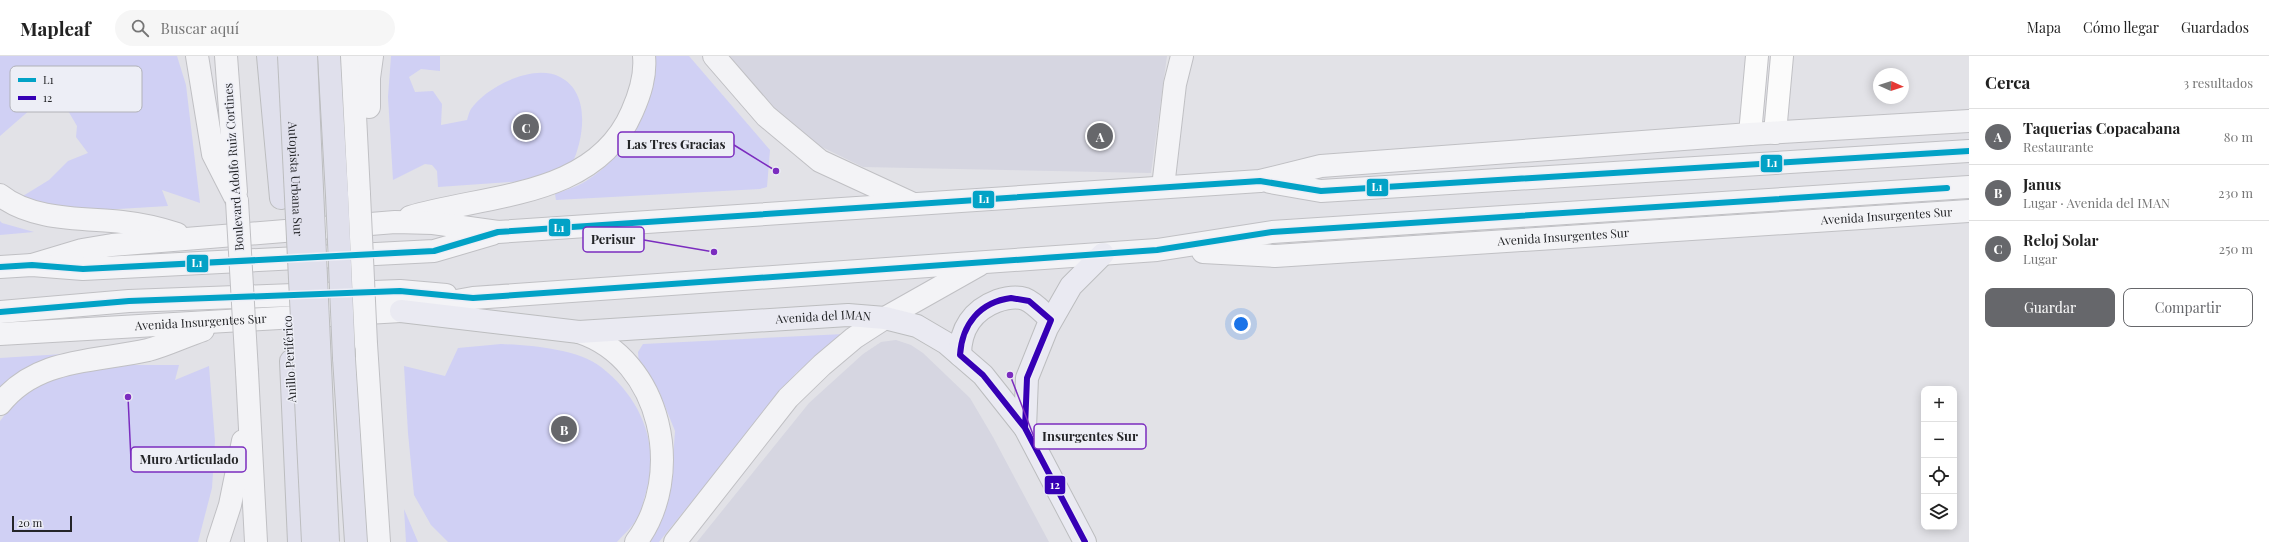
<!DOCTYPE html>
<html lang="es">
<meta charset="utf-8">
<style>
body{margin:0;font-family:"Playfair Display",serif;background:#f6f6f6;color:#222}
.controls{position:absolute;right:12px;bottom:12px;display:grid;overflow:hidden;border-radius:8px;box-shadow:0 2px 10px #0003}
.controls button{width:36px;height:36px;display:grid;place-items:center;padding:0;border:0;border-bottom:1px solid #e0e0e0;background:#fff;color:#222;font:20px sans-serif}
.compass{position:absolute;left:1873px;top:12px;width:36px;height:36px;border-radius:50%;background:#fff;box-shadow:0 2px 10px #0003;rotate:93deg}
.scale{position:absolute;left:12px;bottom:10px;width:60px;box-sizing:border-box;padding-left:4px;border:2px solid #242528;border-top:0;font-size:11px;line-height:14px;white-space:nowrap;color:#242528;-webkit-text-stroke:3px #edeef6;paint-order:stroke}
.you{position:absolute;left:1241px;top:268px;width:14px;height:14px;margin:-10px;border:3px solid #fff;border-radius:50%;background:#1a73e8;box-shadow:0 0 0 6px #1a73e833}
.badge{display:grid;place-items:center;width:26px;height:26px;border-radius:50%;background:#66676b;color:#fff;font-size:13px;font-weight:700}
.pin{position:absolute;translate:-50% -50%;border:2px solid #fff;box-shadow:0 1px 4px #0006}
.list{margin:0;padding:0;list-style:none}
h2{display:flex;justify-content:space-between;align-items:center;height:52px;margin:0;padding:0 16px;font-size:17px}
h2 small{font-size:13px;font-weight:400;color:#767676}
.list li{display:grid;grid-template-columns:26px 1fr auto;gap:12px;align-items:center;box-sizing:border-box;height:56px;padding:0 16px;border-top:1px solid #e0e0e0}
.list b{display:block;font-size:15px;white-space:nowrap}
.list p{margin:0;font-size:13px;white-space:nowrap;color:#767676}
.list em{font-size:13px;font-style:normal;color:#767676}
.actions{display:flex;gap:8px;padding:12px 16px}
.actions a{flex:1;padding:9px 0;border:1px solid #66676b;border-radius:8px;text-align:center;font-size:14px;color:#66676b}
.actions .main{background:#66676b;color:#fff}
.icon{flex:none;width:22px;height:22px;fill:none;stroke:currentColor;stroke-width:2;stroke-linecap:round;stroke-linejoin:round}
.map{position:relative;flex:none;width:1969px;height:486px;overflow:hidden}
header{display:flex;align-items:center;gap:24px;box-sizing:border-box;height:56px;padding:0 20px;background:#fff;border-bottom:1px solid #e0e0e0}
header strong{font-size:19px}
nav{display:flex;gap:22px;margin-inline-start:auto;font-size:14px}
.search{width:280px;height:36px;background:#f6f6f6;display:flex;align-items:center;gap:10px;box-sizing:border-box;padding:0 14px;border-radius:22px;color:#767676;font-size:15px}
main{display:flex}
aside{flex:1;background:#fff}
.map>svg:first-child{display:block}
.built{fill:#d6d6e1}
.grass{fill:#d0d0f4}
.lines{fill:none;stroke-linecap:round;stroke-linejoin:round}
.street-casing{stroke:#c0c0c4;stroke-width:24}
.secondary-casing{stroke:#c0c0c4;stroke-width:24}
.primary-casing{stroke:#bcbdbf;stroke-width:24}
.highway-casing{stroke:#bcbdbf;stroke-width:24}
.street{stroke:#fbfbfb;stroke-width:22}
.secondary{stroke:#f3f3f6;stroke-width:22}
.primary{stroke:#eaeaf2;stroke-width:22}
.highway{stroke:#e0e0ec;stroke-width:22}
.secondary-bridge-casing{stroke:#c0c0c4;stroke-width:24;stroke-linecap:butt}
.highway-bridge-casing{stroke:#bcbdbf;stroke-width:24;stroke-linecap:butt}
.secondary-bridge{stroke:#f3f3f6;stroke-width:22}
.highway-bridge{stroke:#e0e0ec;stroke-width:22}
.bus-1-casing{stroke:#edeef6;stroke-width:9}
.bus-2-casing{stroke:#edeef6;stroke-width:9}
.bus-1{stroke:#02a2c6;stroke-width:6}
.bus-2{stroke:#3600b5;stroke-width:6}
.labels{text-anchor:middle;stroke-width:3;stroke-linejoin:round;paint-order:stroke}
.street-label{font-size:12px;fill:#242528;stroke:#edeef6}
.key{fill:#edeef6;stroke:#b1b2b8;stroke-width:1}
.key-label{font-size:11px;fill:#242528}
.leader{fill:none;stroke:#7b2cbf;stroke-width:1.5}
.callout-dot{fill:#7b2cbf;stroke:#edeef6;stroke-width:1.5}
.callout{fill:#edeef6;stroke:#7b2cbf;stroke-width:1.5}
.callout-label{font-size:13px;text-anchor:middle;font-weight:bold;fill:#242528}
.line-badge{stroke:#edeef6;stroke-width:1.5}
.badge-label{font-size:11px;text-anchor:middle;font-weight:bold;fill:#fff}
</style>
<header>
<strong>Mapleaf</strong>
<div class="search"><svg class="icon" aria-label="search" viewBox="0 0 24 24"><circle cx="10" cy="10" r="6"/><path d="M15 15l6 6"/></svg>Buscar aquí</div>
<nav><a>Mapa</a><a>Cómo llegar</a><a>Guardados</a></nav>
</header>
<main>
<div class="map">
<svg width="1969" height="486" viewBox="0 0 1969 486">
<rect width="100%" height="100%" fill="#e2e2e7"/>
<!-- built -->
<path class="built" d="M728,0H1167L1151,117L863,111L799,80Z
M896,284L911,289L923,297L970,342L993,381L1049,486H697L809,347L863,298L881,286Z"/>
<!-- grass -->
<path class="grass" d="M0,0H177L186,29L200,147L162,134L168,150L102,154L62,152L18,143L49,124L68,105L88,97L76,81L77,70L60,41L39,46L0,80Z
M391,0H440V15L421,13L409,21L415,36L433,35L442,48L441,69L467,64C468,61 469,56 471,53C486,31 534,7 560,21C591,37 584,82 572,108L525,125L438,131L437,115L432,109L425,108L393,124L388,41Z
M653,0H689L770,94L767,131L760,133L556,144L555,138C565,134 577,131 586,125C628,98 658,51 653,0Z
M0,165L2,167L34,176L0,179Z
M844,278L796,317L659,486H647L662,464L671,430L675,375L658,333L639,309L638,296L643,288Z
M501,288C530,289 578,293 601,311C642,343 661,390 645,440C643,446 642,454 639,460C634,469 624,478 617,486H448L431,469L414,439L408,377L404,310L445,320L458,292Z
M63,298L0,333V302Z
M114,309H179L175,324L209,310L215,385L212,432L198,486H0V365L17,343L48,321Z
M404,453L418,486H406Z"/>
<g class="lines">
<defs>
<path id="street" d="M1775,77L1782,0
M1750,78L1757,0"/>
<g id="secondary">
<path d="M197,0L213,98L237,145"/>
<path d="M226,0L236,136"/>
<path d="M352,0L359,138"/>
<path d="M714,0L766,60L820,105L911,147"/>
<path d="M369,51V22L372,0"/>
<path d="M1270,126L1321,135L1969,95"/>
<path d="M1163,131L1175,28L1182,0"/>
<path d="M0,139C32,165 84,162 122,166C140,168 159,172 177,178"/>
<path d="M410,161C487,138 595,142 632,56C640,38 646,20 644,0"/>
<path id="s1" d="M1203,196L1275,200L1969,155"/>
<path d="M32,209L82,194L112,189L395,166L433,167L498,176L1260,125L1321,110L1750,78L1969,65"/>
<path d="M0,211L32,209L83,213L434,195L492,178"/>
<path d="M0,256L129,245L400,235L446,239"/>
<path d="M579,276C662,303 686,420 636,486"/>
<path id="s2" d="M0,278L401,255L473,242L1157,194L1272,176L1969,131"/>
<path d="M366,288L379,486"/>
<path d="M247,316L256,486"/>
<path d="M0,348C37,301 96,306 148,294C167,289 185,280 203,274"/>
<path d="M218,486L230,449L243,385"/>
<path d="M675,486L788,342L822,309L854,282L885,262L979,209"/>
</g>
<g id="primary">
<path id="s3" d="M401,255L579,276L848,259L885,262L917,270L946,287L983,319L1025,372L1085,486"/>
<path d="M960,299C960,273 973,254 997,245C1006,242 1016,240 1025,243C1035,247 1043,257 1051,264"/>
<path d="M1025,372L1027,322L1047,272L1071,230L1103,198"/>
</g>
<path id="highway" d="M268,0L281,142
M329,0L337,139
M344,302L356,486
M291,305L299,486"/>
</defs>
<!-- street casing -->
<use href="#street" class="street-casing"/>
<!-- secondary casing -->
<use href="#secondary" class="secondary-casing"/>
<!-- primary casing -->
<use href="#primary" class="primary-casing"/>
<!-- highway casing -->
<use href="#highway" class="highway-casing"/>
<!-- street -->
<use href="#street" class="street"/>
<!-- secondary -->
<use href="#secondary" class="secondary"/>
<!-- primary -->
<use href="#primary" class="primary"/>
<!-- highway -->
<use href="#highway" class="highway"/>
<defs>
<path id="secondary-bridge" d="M359,138L366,288
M237,145L247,316"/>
<g id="highway-bridge">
<path id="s4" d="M289,0L313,486"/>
<path d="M306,0L328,486"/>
<path d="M337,139L344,302"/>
</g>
</defs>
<!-- secondary-bridge casing -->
<use href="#secondary-bridge" class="secondary-bridge-casing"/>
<!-- highway-bridge casing -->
<use href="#highway-bridge" class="highway-bridge-casing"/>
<!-- secondary-bridge -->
<use href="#secondary-bridge" class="secondary-bridge"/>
<!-- highway-bridge -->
<use href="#highway-bridge" class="highway-bridge"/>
<defs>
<path id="bus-1" d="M0,211L32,209L83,213L434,195L498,176L1260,125L1321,135L1969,95
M0,256L129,245L400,235L473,242L1157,194L1272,176L1947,132"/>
<path id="bus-2" d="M1011,242L1029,245L1051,264L1027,322L1025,372L983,319L960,299C962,268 980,246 1011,242Z
M1025,372L1085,486"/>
</defs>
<!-- bus-1 casing -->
<use href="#bus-1" class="bus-1-casing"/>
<!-- bus-2 casing -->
<use href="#bus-2" class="bus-2-casing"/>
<!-- bus-1 -->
<use href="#bus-1" class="bus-1"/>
<!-- bus-2 -->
<use href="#bus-2" class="bus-2"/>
</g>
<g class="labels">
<!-- street labels -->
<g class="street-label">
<text transform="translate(234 111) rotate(-94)" y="4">Boulevard Adolfo Ruiz Cortines</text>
<text dy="4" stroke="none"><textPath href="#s4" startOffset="123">Autopista Urbana Sur</textPath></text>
<text dy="4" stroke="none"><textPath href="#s1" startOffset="685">Avenida Insurgentes Sur</textPath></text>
<text dy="4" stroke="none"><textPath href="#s1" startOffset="361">Avenida Insurgentes Sur</textPath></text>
<text dy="4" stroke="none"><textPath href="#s3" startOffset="424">Avenida del IMAN</textPath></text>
<text dy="4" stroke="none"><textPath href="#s2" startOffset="201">Avenida Insurgentes Sur</textPath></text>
<text transform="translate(290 303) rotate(-93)" y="4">Anillo Periférico</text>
</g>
</g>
<!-- legend -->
<rect x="10" y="10" width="132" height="46" rx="6" class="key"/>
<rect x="18" y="22" width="18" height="4" fill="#02a2c6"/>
<rect x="18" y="40" width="18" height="4" fill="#3600b5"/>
<g class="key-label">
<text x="43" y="28">L1</text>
<text x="43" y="46">12</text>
</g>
<!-- callouts -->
<path class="leader" d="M776 115L734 89M714 196L644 184M1010 319L1034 381M128 341L131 404"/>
<g class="callout-dot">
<circle cx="776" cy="115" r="4"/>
<circle cx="714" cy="196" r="4"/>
<circle cx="1010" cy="319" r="4"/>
<circle cx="128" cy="341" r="4"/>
</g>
<g class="callout">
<rect x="618" y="76" width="116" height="25" rx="4"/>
<rect x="583" y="171" width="61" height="25" rx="4"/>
<rect x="1034" y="368" width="112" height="25" rx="4"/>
<rect x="131" y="391" width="115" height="25" rx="4"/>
</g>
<g class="callout-label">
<text x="676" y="93">Las Tres Gracias</text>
<text x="613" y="188">Perisur</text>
<text x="1090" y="385">Insurgentes Sur</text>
<text x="189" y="408">Muro Articulado</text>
</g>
<g class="line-badge">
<rect x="1760" y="98" width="23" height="19" rx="4" fill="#02a2c6"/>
<rect x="1366" y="122" width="23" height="19" rx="4" fill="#02a2c6"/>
<rect x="972" y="134" width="23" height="19" rx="4" fill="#02a2c6"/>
<rect x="548" y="162" width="23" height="19" rx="4" fill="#02a2c6"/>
<rect x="186" y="198" width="23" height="19" rx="4" fill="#02a2c6"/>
<rect x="1044" y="419" width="22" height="20" rx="4" fill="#3600b5"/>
</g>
<g class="badge-label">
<text x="1772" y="111">L1</text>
<text x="1377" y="135">L1</text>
<text x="984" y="147">L1</text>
<text x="559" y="176">L1</text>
<text x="197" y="211">L1</text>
<text x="1055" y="433">12</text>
</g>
</svg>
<div class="controls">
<button>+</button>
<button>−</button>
<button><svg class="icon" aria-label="locate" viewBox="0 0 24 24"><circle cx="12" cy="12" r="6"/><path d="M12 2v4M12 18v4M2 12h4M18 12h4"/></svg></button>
<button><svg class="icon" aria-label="layers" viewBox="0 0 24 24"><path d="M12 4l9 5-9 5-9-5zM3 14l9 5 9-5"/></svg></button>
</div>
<svg class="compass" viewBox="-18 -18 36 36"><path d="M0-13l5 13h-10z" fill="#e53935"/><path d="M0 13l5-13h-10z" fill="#767676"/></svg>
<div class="scale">20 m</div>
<div class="you"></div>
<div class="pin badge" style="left:1100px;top:80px">A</div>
<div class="pin badge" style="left:564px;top:373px">B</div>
<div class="pin badge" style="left:526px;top:71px">C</div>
</div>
<aside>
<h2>Cerca<small>3 resultados</small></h2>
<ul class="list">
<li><span class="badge">A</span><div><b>Taquerias Copacabana</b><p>Restaurante</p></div><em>80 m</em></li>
<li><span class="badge">B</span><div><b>Janus</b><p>Lugar · Avenida del IMAN</p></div><em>230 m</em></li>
<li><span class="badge">C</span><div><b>Reloj Solar</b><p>Lugar</p></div><em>250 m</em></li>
</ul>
<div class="actions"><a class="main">Guardar</a><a>Compartir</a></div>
</aside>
</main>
